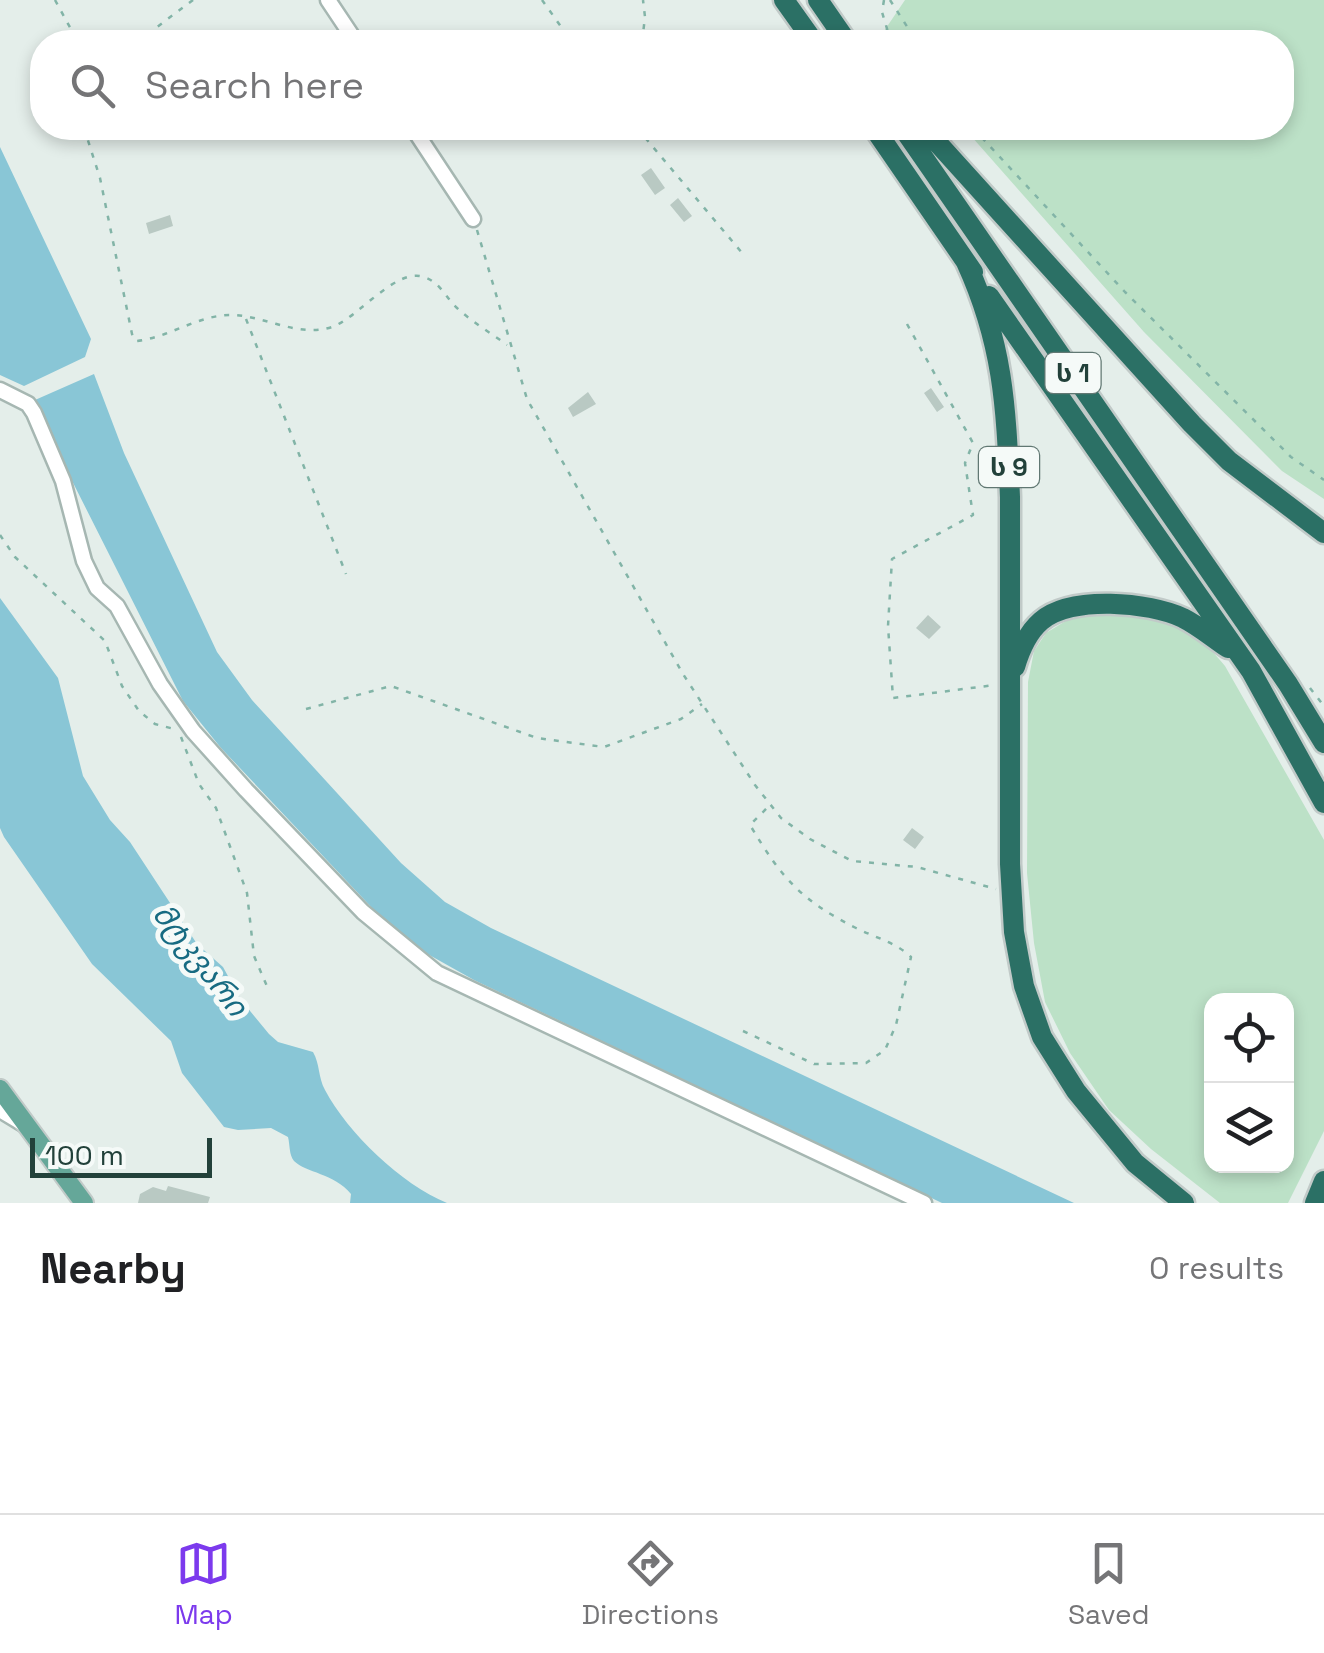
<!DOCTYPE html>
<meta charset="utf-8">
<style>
body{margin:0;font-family:"Space Grotesk","Noto Sans Georgian",sans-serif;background:#f6f6f6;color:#202124}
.controls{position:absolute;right:30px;bottom:30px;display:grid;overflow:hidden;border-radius:20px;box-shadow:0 5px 15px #0003}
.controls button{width:90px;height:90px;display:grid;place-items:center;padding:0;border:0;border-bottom:2px solid #e0e0e0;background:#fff;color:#202124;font:50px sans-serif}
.scale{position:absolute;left:30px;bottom:25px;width:182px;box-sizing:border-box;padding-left:10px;border:5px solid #22413a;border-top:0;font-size:28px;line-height:35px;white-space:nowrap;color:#22413a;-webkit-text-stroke:8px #f5faf8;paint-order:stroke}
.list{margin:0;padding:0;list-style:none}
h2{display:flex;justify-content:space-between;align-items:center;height:130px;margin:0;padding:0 40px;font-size:42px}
h2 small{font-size:32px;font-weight:400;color:#757577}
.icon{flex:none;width:55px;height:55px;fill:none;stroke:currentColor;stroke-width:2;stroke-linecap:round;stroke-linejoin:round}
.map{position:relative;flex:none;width:1324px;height:1203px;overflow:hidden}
.search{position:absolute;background:#fff;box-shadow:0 5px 15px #0003;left:30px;right:30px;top:30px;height:110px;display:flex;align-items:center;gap:25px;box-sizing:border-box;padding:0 35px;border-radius:40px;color:#757577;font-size:38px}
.sheet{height:310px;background:#fff}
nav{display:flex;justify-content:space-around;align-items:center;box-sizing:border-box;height:140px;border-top:2px solid #e0e0e0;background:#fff;font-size:28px;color:#757577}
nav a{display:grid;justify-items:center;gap:5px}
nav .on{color:#7c3aed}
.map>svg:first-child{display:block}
.green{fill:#bce1c7;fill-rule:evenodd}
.water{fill:#89c6d6}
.building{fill:#b9c9c3}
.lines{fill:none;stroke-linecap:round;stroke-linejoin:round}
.minor-casing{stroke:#a6b7b2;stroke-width:19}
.major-casing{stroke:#c1cac8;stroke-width:22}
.highway-casing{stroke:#c1cac8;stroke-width:25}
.path{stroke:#82b4a7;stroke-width:2.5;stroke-dasharray:5 8;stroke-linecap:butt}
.minor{stroke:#fff;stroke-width:14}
.major{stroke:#65a799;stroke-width:18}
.highway{stroke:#2b7065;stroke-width:20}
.labels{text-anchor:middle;stroke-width:10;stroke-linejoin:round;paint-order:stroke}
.shield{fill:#f5faf8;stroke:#617873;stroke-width:2.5}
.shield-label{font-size:25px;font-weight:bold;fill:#22413a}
.water-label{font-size:30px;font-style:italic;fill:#176b82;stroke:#f5faf8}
</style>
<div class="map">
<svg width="1324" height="1203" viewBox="0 0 1324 1203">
<rect width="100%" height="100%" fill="#e4eeea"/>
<!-- green -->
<path class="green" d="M905,0H1324V499L1282,471L1144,332L964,128H1282V42H889L882,34Z
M1099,612C1161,616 1184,615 1225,666L1324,840V1131L1288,1203H1220L1151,1149L1109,1110L1070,1053L1045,1002L1034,943L1027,873L1028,682L1034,651L1046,633L1069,619ZM1212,1001H1286V1166H1212Z"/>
<!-- water -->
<path class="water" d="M0,147L91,339L85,357L24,386L0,375Z
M94,374L124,453L217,652L252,700L401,863L445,902L491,928L1074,1203H942L474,980L415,947L392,929L221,748L183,701L54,445L35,400Z
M0,598L58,678L83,776L110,820L130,842L197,944L223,967L241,1000L269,1034L278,1042L313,1052C320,1064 318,1077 325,1090C348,1133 401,1184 447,1203H350L351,1194C334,1173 306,1173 294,1161C289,1155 290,1145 288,1137L271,1128L238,1130L224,1127L182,1073L171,1041L92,964L4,837L0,828Z"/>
<!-- building -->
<path class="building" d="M651,168L665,188L655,195L641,175Z
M678,198L692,216L684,222L670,205Z
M170,215L173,226L149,234L146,223Z
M931,388L944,407L937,412L924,393Z
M588,392L596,404L573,417L568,408Z
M928,615L941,627L929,639L916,628Z
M912,828L924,837L915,849L903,840Z
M168,1186L210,1197L208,1203H138L140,1194L153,1187L166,1191Z"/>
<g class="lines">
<defs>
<path id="minor" d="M328,0L356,42
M413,128L473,219
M0,390L28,404L34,413L63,481L84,561L97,588L117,606L160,684L193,731L246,790L363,912L437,973L924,1203
M0,1110L25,1125"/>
<path id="major" d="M0,1089L84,1203"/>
<path id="highway" d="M784,0L814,42
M818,0L847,42
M874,128L973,272
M903,128L1288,684L1324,743
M924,128L1192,424L1229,461L1324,533
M966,262C1004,345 1006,408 1010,497V864L1014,932L1024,986L1042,1037L1076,1091L1135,1163L1184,1203
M989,296L1251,671L1324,803
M1015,667C1020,650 1027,633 1041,621C1071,595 1149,602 1183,618C1199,626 1213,638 1228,648
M1315,1203L1324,1181"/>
</defs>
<!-- minor casing -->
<use href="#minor" class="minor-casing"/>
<!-- major casing -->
<use href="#major" class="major-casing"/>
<!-- highway casing -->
<use href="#highway" class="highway-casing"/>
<!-- path -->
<path class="path" d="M55,0L78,42
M542,0L572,42
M884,0L882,12L891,42
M890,0L917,42
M137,42L193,0
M642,42L645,17L643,0
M84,128L100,178L132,334L136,341C169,338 199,314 233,315C265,316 299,338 332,327C358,318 396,267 424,277C440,282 446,298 457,308C472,322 491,333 507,345
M637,128L743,254
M973,128L1125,292L1291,457L1324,480
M477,230L527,399L683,674L755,785L781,818L810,839L852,861L917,867L996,889
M246,319L346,574
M907,324L973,443L965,463L973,515L892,559L888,626L893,698L995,685
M0,535L15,557L105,641L122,686L139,711L155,724L174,729
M1310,688L1324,706
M306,709L391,686L537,738L604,747L681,719L702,704
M181,737L199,784L216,808L247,893L254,956L269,991
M743,1031L814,1064L866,1063L885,1050L896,1025L911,957C895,942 876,938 856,928C800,900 781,877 750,825L770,805"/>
<!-- minor -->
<use href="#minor" class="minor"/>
<!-- major -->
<use href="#major" class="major"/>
<!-- highway -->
<use href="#highway" class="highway"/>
</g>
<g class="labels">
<!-- shield labels -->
<g class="shield">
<rect x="1045.5" y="353" width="55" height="40" rx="8"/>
<rect x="979" y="447" width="60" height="40" rx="8"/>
</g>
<g class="shield-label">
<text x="1073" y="382">ს 1</text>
<text x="1009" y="476">ს 9</text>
</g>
<!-- water labels -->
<g class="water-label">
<text transform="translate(200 960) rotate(52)" y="10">მტკვარი</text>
</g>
</g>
</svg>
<div class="controls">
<button><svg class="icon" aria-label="locate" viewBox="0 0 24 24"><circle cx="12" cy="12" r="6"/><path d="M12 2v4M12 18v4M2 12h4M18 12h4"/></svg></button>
<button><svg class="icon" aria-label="layers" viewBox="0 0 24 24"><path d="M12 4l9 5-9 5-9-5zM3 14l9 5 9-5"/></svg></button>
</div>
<div class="scale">100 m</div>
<div class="search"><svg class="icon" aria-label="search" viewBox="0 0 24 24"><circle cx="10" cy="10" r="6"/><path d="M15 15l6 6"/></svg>Search here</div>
</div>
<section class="sheet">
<h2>Nearby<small>0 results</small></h2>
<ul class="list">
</ul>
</section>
<nav>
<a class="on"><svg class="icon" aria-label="map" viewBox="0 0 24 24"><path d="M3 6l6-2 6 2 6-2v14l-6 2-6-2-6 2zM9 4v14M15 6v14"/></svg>Map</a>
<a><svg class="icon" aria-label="directions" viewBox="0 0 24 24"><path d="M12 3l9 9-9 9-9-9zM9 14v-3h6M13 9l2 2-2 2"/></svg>Directions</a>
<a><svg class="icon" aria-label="saved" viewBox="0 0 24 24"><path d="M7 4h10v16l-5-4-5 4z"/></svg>Saved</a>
</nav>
